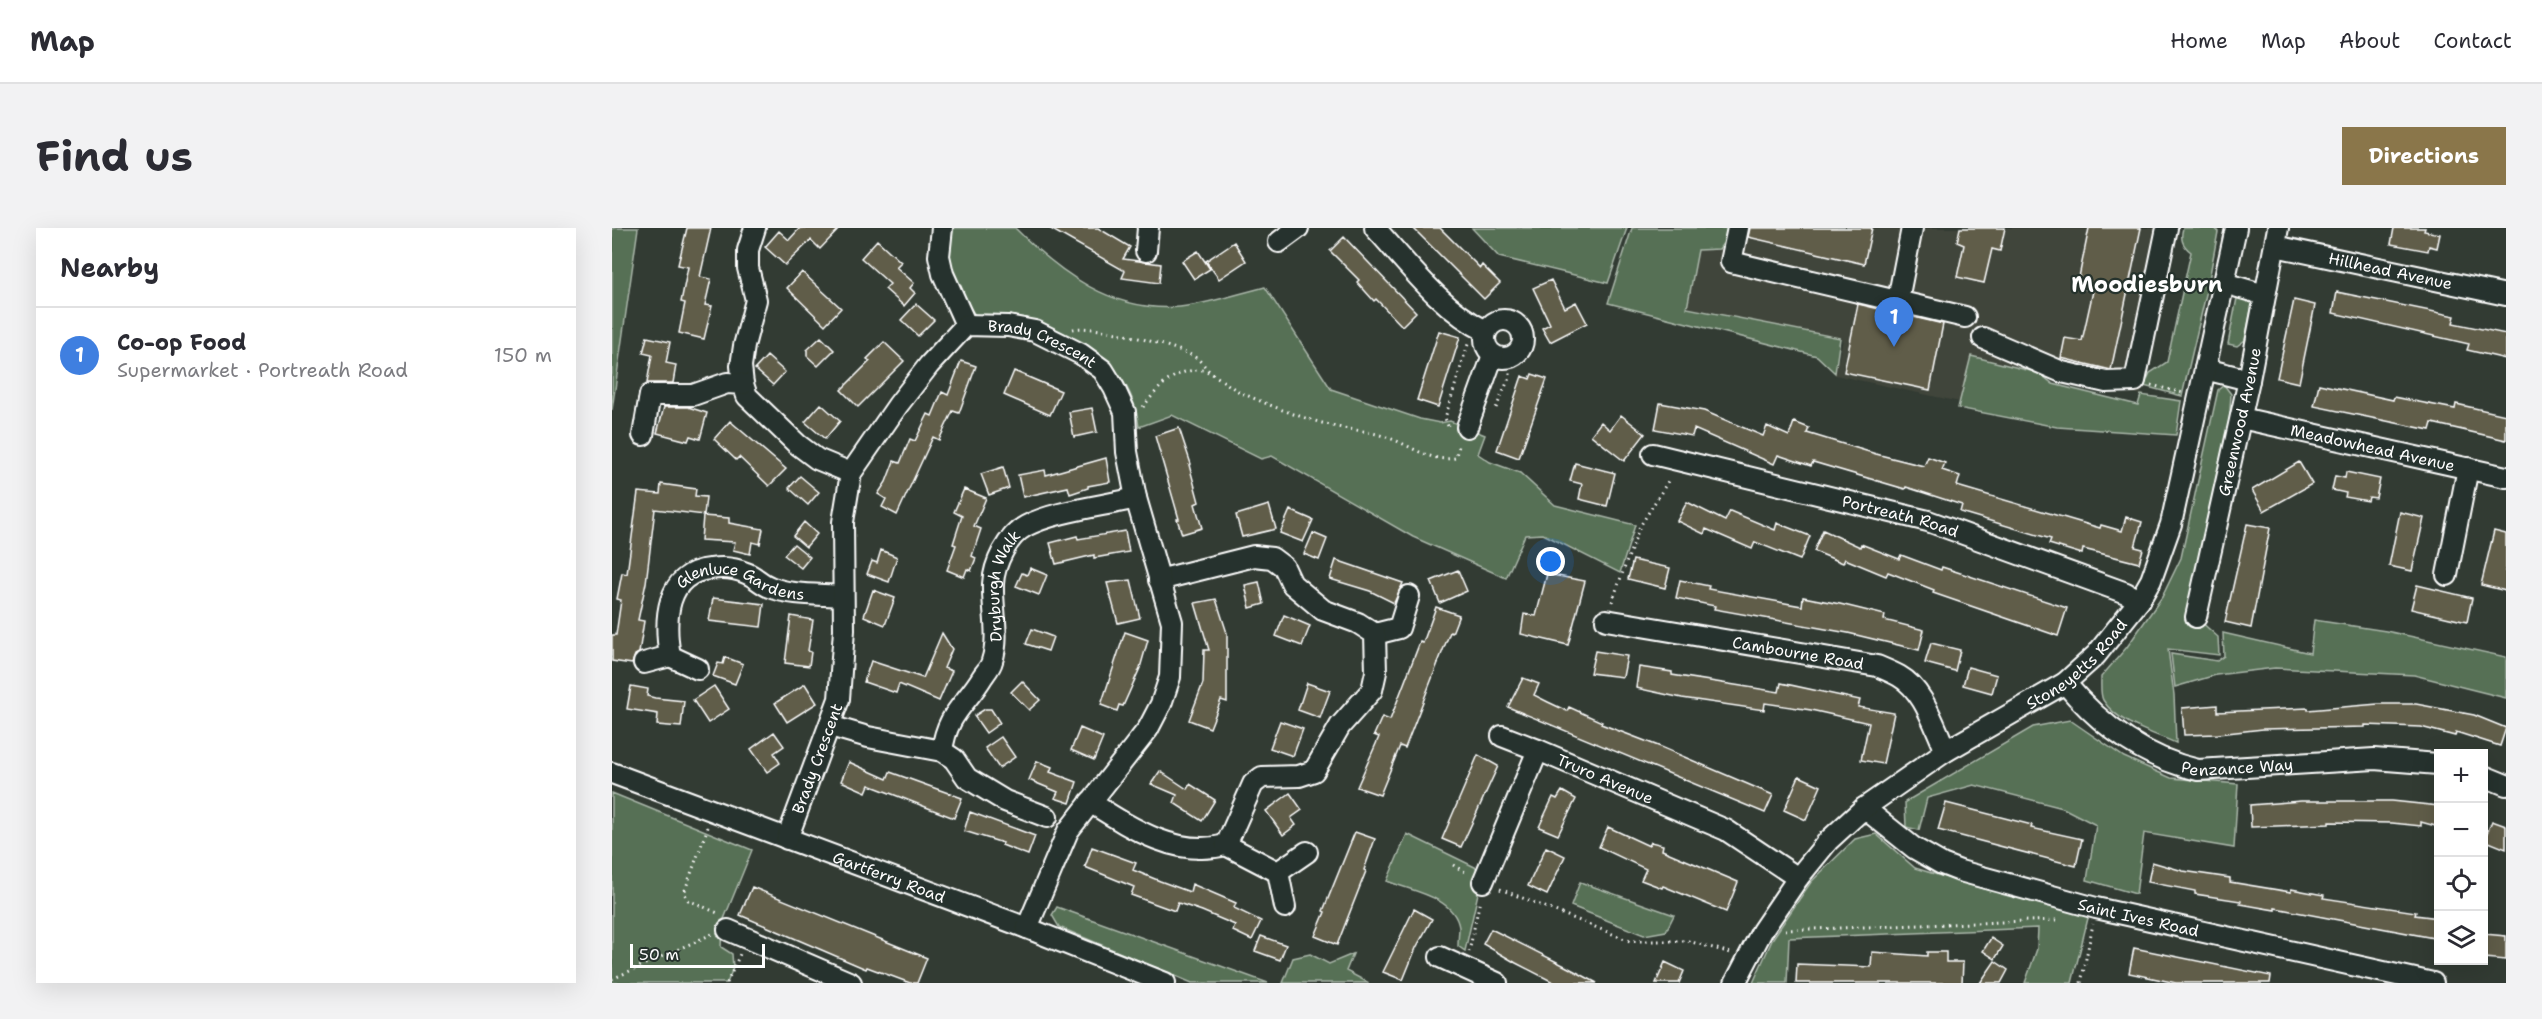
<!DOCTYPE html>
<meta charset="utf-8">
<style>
body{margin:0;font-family:"Shantell Sans",sans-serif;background:#f2f2f3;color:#2b2b33}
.controls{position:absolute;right:18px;bottom:18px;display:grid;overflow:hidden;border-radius:0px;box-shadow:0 6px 24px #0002}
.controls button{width:54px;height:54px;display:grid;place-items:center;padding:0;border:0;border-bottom:2px solid #e1e1e2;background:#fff;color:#2b2b33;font:30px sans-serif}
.scale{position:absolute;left:18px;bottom:15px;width:135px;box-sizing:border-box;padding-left:6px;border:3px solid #fff;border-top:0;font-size:16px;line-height:21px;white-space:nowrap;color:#fff;-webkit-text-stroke:4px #26332d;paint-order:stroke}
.you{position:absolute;left:939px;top:334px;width:21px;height:21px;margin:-15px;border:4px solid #fff;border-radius:50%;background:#1a73e8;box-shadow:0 0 0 9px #1a73e833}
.badge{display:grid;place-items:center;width:39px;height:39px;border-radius:50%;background:#8a764a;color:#fff;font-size:20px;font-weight:700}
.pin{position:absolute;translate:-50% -50px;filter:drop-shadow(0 2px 3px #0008)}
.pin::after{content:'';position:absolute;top:32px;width:21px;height:18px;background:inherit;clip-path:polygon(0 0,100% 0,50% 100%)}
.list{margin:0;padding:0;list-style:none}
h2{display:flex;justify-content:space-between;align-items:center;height:78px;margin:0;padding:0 24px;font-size:26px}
h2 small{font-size:20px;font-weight:400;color:#7c7c81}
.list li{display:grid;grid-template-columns:39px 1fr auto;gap:18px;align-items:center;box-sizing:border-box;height:96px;padding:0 24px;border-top:2px solid #e1e1e2}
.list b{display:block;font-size:22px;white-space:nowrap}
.list p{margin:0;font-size:20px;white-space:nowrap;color:#7c7c81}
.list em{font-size:20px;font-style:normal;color:#7c7c81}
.icon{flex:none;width:33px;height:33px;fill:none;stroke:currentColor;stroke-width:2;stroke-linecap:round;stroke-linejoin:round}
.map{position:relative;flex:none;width:1894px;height:755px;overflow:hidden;border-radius:0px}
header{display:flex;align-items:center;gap:36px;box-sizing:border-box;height:84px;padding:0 30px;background:#fff;border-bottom:2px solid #e1e1e2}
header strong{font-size:28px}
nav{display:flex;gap:33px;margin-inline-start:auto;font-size:21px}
.intro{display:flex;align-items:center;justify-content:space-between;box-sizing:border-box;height:144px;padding:0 36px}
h1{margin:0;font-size:42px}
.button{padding:15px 27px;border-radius:0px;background:#8a764a;color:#fff;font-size:21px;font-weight:700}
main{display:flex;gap:36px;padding:0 36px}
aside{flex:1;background:#fff;border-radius:0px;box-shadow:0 6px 24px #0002}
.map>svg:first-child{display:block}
.built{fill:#40453a}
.green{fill:#566f55;stroke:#aab7aa;stroke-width:1.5}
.building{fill:#605d4a;stroke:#fff;stroke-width:1.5}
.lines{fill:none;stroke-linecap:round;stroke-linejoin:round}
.minor-casing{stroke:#fff;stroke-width:24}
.path{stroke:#fff;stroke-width:3;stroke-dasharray:1.5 4.5;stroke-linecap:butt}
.minor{stroke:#26332d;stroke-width:20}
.labels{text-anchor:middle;stroke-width:4.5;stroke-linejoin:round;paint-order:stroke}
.street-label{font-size:16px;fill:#fff;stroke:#26332d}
.district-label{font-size:22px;font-weight:bold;fill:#fff;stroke:#26332d}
</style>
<header>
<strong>Map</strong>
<nav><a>Home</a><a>Map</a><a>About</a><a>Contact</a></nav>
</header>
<div class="intro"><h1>Find us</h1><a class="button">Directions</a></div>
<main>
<aside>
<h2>Nearby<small></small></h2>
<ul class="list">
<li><span class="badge" style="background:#3f7fe0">1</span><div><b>Co-op Food</b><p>Supermarket · Portreath Road</p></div><em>150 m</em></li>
</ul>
</aside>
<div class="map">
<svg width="1894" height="755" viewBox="0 0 1894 755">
<rect width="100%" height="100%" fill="#323b33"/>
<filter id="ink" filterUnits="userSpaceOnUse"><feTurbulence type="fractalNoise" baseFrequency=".0167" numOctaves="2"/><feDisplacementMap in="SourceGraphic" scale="12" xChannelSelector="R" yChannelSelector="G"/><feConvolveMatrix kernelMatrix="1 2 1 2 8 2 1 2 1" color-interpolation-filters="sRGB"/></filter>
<g filter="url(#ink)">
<!-- built -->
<path class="built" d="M1120,0H1565L1529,167L1359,128L1348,174L1223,147L1231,111L1075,80L1086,22Z"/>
<!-- green -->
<path class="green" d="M0,0H26L0,182Z
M342,0H403C448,45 501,85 568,79C596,76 625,66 653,59L719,161L808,191L828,195L838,193L873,207L866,226L878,234L908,245L943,277L1023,297L1008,345L931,306L913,307L894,350L801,309L660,228L649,231L560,187L527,199C521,149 490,122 444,104C434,100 424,94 414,93C397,89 380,91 363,87C354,75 340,44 337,29C335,19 339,9 342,0Z
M860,0H1015L996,55L887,29Z
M1020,0H1119L1118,6L1107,21L1086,22L1075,80L1228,110L1223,145L1205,128L996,75Z
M1571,0H1603L1606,4L1595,62L1570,168L1532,158L1538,145L1555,134L1579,24C1570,17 1568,11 1571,0Z
M1637,64L1640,77L1633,112L1625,118L1616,116L1626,65Z
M1359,128L1427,145L1441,156L1526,177L1529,167L1569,173L1564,207L1445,199L1346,180Z
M1612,157L1619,166L1616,213L1577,383L1606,409L1607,427L1556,421L1562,467L1564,515C1540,505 1505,495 1491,472C1488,466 1489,456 1489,449L1515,419L1550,369L1569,330L1606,162Z
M1702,392L1774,403L1894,429V470L1802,447L1663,440L1604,447L1563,459L1559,426L1605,433L1612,428L1611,405L1698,425Z
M1458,492L1512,529L1559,550L1626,556L1622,620L1532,605L1524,666L1475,652L1484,597L1451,580L1362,557L1315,570L1307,602L1294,599L1293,574L1421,499Z
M0,565L140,622L110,696L109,719L120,726L121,740L115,755H0Z
M795,606L871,643L853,723L846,718C846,712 847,705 847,699C842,668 798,663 775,653Z
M1264,606L1303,640L1372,661L1478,682L1460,755H1413L1425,721L1426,700L1177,710L1175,755H1141L1161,710L1199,654L1243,611Z
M968,654L1062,687L1054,703L1032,707L959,678Z
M445,679L656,755H580L447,699L440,687Z
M698,726L717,736L741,726L734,743L757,755H671L681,730Z"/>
<!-- building -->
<path class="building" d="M75,0H99L88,49L99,51L93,77L100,78L92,111L67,105L73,75L69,74L76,39L66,37Z
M186,0H228L208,21L199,12L173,37L153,19L167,3L177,12L187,1Z
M437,0H486L518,19L511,31L549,36L547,55L510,50L513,43Z
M801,0H828L868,40L870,37L888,55L872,71Z
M1138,0H1260L1252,36L1136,9Z
M1348,0H1393L1388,23L1380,21L1372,55L1345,49L1352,17L1345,14Z
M1477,0H1529L1499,142L1449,130L1453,110L1470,113L1481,63L1465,59Z
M1782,0H1813L1812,3L1828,6L1825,20L1817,18L1816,23L1779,16Z
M732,9L804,84L790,98L764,71L762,73L745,54L747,52L718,23Z
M265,12L289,34L284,39L302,55L298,60L303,65L292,78L273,61L278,56L249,30Z
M622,14L634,33L607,51L594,33Z
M586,23L598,41L582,51L570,33Z
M190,44L229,80L213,97L175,60Z
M939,52L953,80L964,74L975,95L938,114L930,100L938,96L921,60Z
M1725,64L1843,88L1841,95L1894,106V131L1855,122L1857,116L1721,85Z
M1682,72L1703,77L1687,155L1665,150Z
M304,76L322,92L306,108L289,92Z
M1246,76L1331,96L1318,162L1232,144Z
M827,103L848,109L826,179L805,172Z
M35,109L58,114L54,135L64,137L61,155H35L40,127L31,125Z
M209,109L222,122L206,138L195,128V122Z
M272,114L292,133L246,179L229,162L258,133L255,131Z
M155,128L173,144L161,157L143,141Z
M349,133L364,138L347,185L341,183L327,212L321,209L285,287L270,279L274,271L266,266L274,254L282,233L288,235L298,211L303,213L316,186L320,188L330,164L336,167Z
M402,143L449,163L438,187L392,167Z
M920,146L935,151L907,230L885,222L910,148L918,151Z
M1707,156L1781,172L1782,169L1843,181L1844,176L1894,187V212L1820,195L1818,202L1702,178Z
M1048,175L1092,183L1151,208L1155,198L1177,208L1182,194L1197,200L1195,205L1264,226L1312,238L1316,229L1333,235L1330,242L1348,248L1345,258L1488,300L1489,297L1510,303L1514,289L1530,294L1523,319L1531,321L1527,335L1471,321L1470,326L1437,316L1439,311L1348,284L1350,277L1294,259L1293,261L1201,234L1199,238L1166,227L1162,236L1082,201L1080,208L1043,201Z
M209,176L228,193L213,211L193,194Z
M52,179H76L95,185L88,211L78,208L76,213L45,205Z
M480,180L485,204L462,209L457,184Z
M1009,187L1033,206L1012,233L979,207L989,194L998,202Z
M118,193L174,241L157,258L127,229L124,232L102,211Z
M567,200L579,236L577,237L587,274L583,276L590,300L570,306L565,291H567L543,208Z
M494,230L498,254L476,258V260L458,266L456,259L411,269L406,247L433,242L434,247Z
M1687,234L1700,256L1652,283L1640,262Z
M963,235L1003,245L995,278L967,271L970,256L958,253Z
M391,239L397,260L377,267L369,246Z
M1734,244L1768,251L1764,270L1757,269L1756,273L1733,269L1734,265L1720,262L1723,248L1733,250Z
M188,248L207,264L196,277L177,260Z
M49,256L84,261L83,268L94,269L92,287L43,281L34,355L26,392L32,393L27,425L23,427L20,436L0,433V407H4L9,372L5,371L10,345L15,346L26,264L48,266Z
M352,261L374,270L362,298L369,301L360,328L364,330L359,343L355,341L352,349L335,342L344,317L341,316L350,288L342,284Z
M1075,274L1113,293L1118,283L1163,302L1165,295L1198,308L1188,332L1143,314L1140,321L1094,301L1092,306L1065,293Z
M657,277L664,301L630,309L624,287Z
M678,282L701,292L691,314L668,305Z
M1788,284L1812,290L1800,343L1777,338Z
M91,288L117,290V295L151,301L148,316L140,314L138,326L121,322L123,314L89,312Z
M192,294L205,306L194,319L181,308Z
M1635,296L1658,300L1639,400L1613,394Z
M1211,302L1248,319L1249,316L1287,331L1289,327L1329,342L1330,339L1455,380L1446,408L1321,365L1322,362L1276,344L1274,348L1233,331L1231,335L1202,323Z
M513,303L517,324L482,330V327L444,336L438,315L465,308L466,311Z
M1882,303L1894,306V363L1869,357Z
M701,305L715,311L707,332L692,326Z
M182,316L198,329L189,340L172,327Z
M269,322L285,329L277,354L255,346L260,333L265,335Z
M724,332L791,355L782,375L758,363L718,351Z
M1021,332L1058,340L1053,360L1016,351Z
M418,340L435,347L427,367L404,358L410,345L415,347Z
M846,342L855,363L828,375L819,353Z
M935,346L973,353L956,417L909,406L912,386L924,388Z
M519,352L528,390L506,395L495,355Z
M1068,352L1097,358L1096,361L1190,378L1191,369L1228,376L1273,387L1272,392L1312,402L1307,422L1236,405L1102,381L1103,378L1064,370Z
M647,354L652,376L638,380L633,357Z
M1805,357L1860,370L1855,394L1799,381Z
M261,362L283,370L273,397L252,388Z
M101,370L152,376L149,399L97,393Z
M604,371L615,405V474L609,472L598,500L577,492L591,455L592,422H597L583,375Z
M824,379L847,387L840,405L838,404L793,520L788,518L768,567L745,559L767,509L762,507L770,489L778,492L808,414L811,415Z
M672,387L698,398L690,418L664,408Z
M179,388L201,392L196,423L199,424L197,438L173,435Z
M420,401L441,409L436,423L414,416Z
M513,404L536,412L528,440L511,478L507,477L505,483L489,477Z
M330,405L340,421L332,440L340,443L327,473L287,456L284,465L252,454L259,433L311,450Z
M1319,415L1348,422L1343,443L1313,435Z
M983,423L1015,428L1011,449L978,445Z
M113,429L131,436L123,456L101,448L106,435L111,436Z
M1027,439L1060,444V447L1167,464L1169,455L1248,472L1246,479L1282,485L1271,536L1249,532L1257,495L1199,482L1153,475L1152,482L1070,470L1024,460Z
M1356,439L1385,447L1380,465L1351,457Z
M911,450L927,456L922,467L936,474L955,483L957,479L990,494L989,496L1049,519L1161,567L1153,585L896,479Z
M410,453L428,472L417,482L399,464Z
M695,455L718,463L708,490L686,482Z
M193,456L205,475L175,494L163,475Z
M19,458L36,461L35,468L43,470L72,473L69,499L45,497L46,486L15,481Z
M102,458L117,481L96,495L81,472Z
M1766,476H1804L1862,487L1894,500L1888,518L1844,504L1843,508L1809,499L1753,497V499L1651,501L1606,506L1572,507L1570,480L1605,477V484L1696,480V482Z
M373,481H379L388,495L374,505L362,488Z
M668,493L691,501L681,528L658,520Z
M468,500L491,510L482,532L459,522Z
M162,504L172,518L162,525L168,535L155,544L139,521Z
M389,509L403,529L387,540L373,520Z
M866,527L886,538L849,619L830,611Z
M425,533L440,539L438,544L465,554L458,575L443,570L446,564L417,552Z
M237,534L275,551L278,544L350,570L342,590L257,557L254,564L229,553Z
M548,543L575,561L578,556L603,572L590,593L562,575L565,567L539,556Z
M1187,548L1209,558L1194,592L1172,582Z
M950,563L964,571L946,607L927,599L941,569L945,571Z
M678,565L690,582L679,590L684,597L671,607L654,583Z
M1689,573H1780L1827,578V599L1809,594V598L1780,595L1717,594V596L1639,599L1638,577Z
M1334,575L1420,597L1419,600L1470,611L1464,638L1326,602Z
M358,584L423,608L416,627L390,617L391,615L352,603Z
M1880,593L1894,598V621L1872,612Z
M996,599L1037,618L1039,614L1051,617L1050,622L1126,654L1114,684L1051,658L1050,660L1029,652L1034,641L987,619Z
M743,604L763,611L752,642L754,643L725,717L703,708L713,684L711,683Z
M480,619L524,635L521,642L548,653L578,664L580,656L624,675L622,680L649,693L640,712L621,703L623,697L590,683L566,675L563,683L519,667L522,659L473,639Z
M934,619L953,628L935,667L916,658Z
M1540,634L1571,643L1618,650V654L1679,664V661L1712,667L1711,670L1804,684L1803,687L1827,690V711L1663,680V682L1628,676L1629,673L1583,666V663L1536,654Z
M140,659L315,730L305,755H298L255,739L254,741L128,687Z
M802,681L820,691L804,720L791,752L771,744Z
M879,701L953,738L985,755H943L904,735L871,716Z
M1872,706L1894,708V732L1872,730Z
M649,708L674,717L668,732L643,723Z
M1379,710L1391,718L1383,731L1371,723Z
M1522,720L1659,748L1658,755H1564L1517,745Z
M1260,724L1315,728V724H1334V734H1351L1350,755H1184L1185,736L1259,739Z
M1383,733L1396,742L1389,755H1368Z
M1053,734L1072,743L1067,755H1044Z"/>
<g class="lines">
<defs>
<g id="minor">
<path d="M143,0L136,22V40L144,72L132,118L129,138L131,156L135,168L185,216L205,231L239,245"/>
<path d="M330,0L327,28L331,46L354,97"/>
<path d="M763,0C796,36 829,81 874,103"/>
<path d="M1126,0L1119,34L1353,89"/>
<path d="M667,14L686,0"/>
<path id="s1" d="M1663,18L1894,67"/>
<path d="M534,23L536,0"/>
<path d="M1612,55L1653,67"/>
<path d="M1286,72L1300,0"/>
<circle cx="892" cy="111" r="19"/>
<path d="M1371,110L1450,144L1494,154L1523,153L1555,0"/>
<path d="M1593,141L1637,152"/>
<path id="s2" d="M1629,190L1894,249"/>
<path d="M855,199L881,127"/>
<path d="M31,207L38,167H81L115,155L131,156"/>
<path id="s3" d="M1041,226L1316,293L1514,365L1527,373"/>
<path d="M1835,347L1856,240"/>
<path id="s4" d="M1584,389L1637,152L1666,0"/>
<path id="s5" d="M994,392L1265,438C1272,441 1280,444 1287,448C1312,462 1322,498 1334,523"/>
<path d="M763,406L787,400L797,368"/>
<path d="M58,428L86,441"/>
<path id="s6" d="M32,435L58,428C52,393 53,345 98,341C110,339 123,340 134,345C143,348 149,356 158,359C180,368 208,366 231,368"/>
<path id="s7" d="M1453,455C1488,497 1532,530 1586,542L1762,531L1826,536"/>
<path d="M218,498L256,509L330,523L342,531L355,550L393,573L435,589"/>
<path d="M890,508L926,522"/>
<path id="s8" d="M330,523C335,485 353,478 371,448C374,444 379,438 380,433C388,409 380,380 381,356C382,336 395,308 414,298C442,283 492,278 524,270"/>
<path id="s9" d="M0,545L415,700L553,755"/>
<path d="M1872,548L1894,557"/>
<path d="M478,574C519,600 564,630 614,617L641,556L650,549L687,548L702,543L728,498L760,462L764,444L763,406L746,395L711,382L680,356L672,339L660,330L642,328L547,352"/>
<path id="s10" d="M1252,580L1302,620L1330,636L1348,643L1484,680L1821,755"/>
<path id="s11" d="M175,611L227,471L232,402L231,294L239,245L286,177L317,137L354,97L396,98L423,103L469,126L491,142L502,160L513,184L515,224L524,270L560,394L558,449L549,476L536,501L456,603L415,700"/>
<path d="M614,617L666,644L695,624"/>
<path d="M666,644L673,679"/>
<path id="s12" d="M871,654L926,522L1114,602L1186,650"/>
<path d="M116,702L239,755"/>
<path d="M828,729L885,755"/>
<path id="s13" d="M1123,755L1150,703L1186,650L1216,613L1252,580L1334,523L1453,455L1484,427L1527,373L1539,352L1559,296L1624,0"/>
</g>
</defs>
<!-- minor casing -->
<use href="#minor" class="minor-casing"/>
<!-- path -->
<path class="path" d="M461,101C482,96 558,117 579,127C586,130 592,137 597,143
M1539,157L1571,165
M531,179C546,160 562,141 589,142C600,142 619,161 632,166C659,178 689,190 718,197C735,202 754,202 771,208C797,215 816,235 843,230L848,215
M884,180L898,148V138
M836,198L833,190L857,113
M1000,374L1027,300L1058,250
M96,599L72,665L76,672L108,686
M841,637L855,645
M888,661L1018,713H1076L1119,725
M1173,702L1444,692L1447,690
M857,724L868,672
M0,751L100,706
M115,755L128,726
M1469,755L1481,696"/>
<!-- minor -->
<use href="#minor" class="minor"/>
</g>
</g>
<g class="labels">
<!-- street labels -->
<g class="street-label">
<text dy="6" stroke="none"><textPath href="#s1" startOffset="118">Hillhead Avenue</textPath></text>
<text dy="6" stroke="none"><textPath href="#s11" startOffset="644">Brady Crescent</textPath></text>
<text dy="6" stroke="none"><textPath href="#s4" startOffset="200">Greenwood Avenue</textPath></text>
<text dy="6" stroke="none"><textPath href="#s2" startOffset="135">Meadowhead Avenue</textPath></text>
<text dy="6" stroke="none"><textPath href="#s3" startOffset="255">Portreath Road</textPath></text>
<text dy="6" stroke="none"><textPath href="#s8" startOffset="182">Dryburgh Walk</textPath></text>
<text dy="6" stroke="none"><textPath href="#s6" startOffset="168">Glenluce Gardens</textPath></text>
<text dy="6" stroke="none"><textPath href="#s5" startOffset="195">Cambourne Road</textPath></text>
<text dy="6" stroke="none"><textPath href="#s13" startOffset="477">Stoneyetts Road</textPath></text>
<text dy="6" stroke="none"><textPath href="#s11" startOffset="86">Brady Crescent</textPath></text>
<text dy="6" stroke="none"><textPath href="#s7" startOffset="201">Penzance Way</textPath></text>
<text dy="6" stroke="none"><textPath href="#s12" startOffset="216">Truro Avenue</textPath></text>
<text dy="6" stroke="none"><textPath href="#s9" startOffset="296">Gartferry Road</textPath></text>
<text dy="6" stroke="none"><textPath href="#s10" startOffset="300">Saint Ives Road</textPath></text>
</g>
<!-- district labels -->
<g class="district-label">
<text x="1535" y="64">Moodiesburn</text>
</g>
</g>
</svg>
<div class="controls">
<button>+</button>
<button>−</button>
<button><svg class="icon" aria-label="locate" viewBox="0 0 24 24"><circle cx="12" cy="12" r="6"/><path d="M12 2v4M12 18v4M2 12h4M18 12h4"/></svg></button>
<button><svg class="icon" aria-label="layers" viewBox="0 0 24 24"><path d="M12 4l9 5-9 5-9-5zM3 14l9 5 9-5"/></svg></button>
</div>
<div class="scale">50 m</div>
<div class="you"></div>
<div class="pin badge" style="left:1282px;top:119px;background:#3f7fe0">1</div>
</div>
</main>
